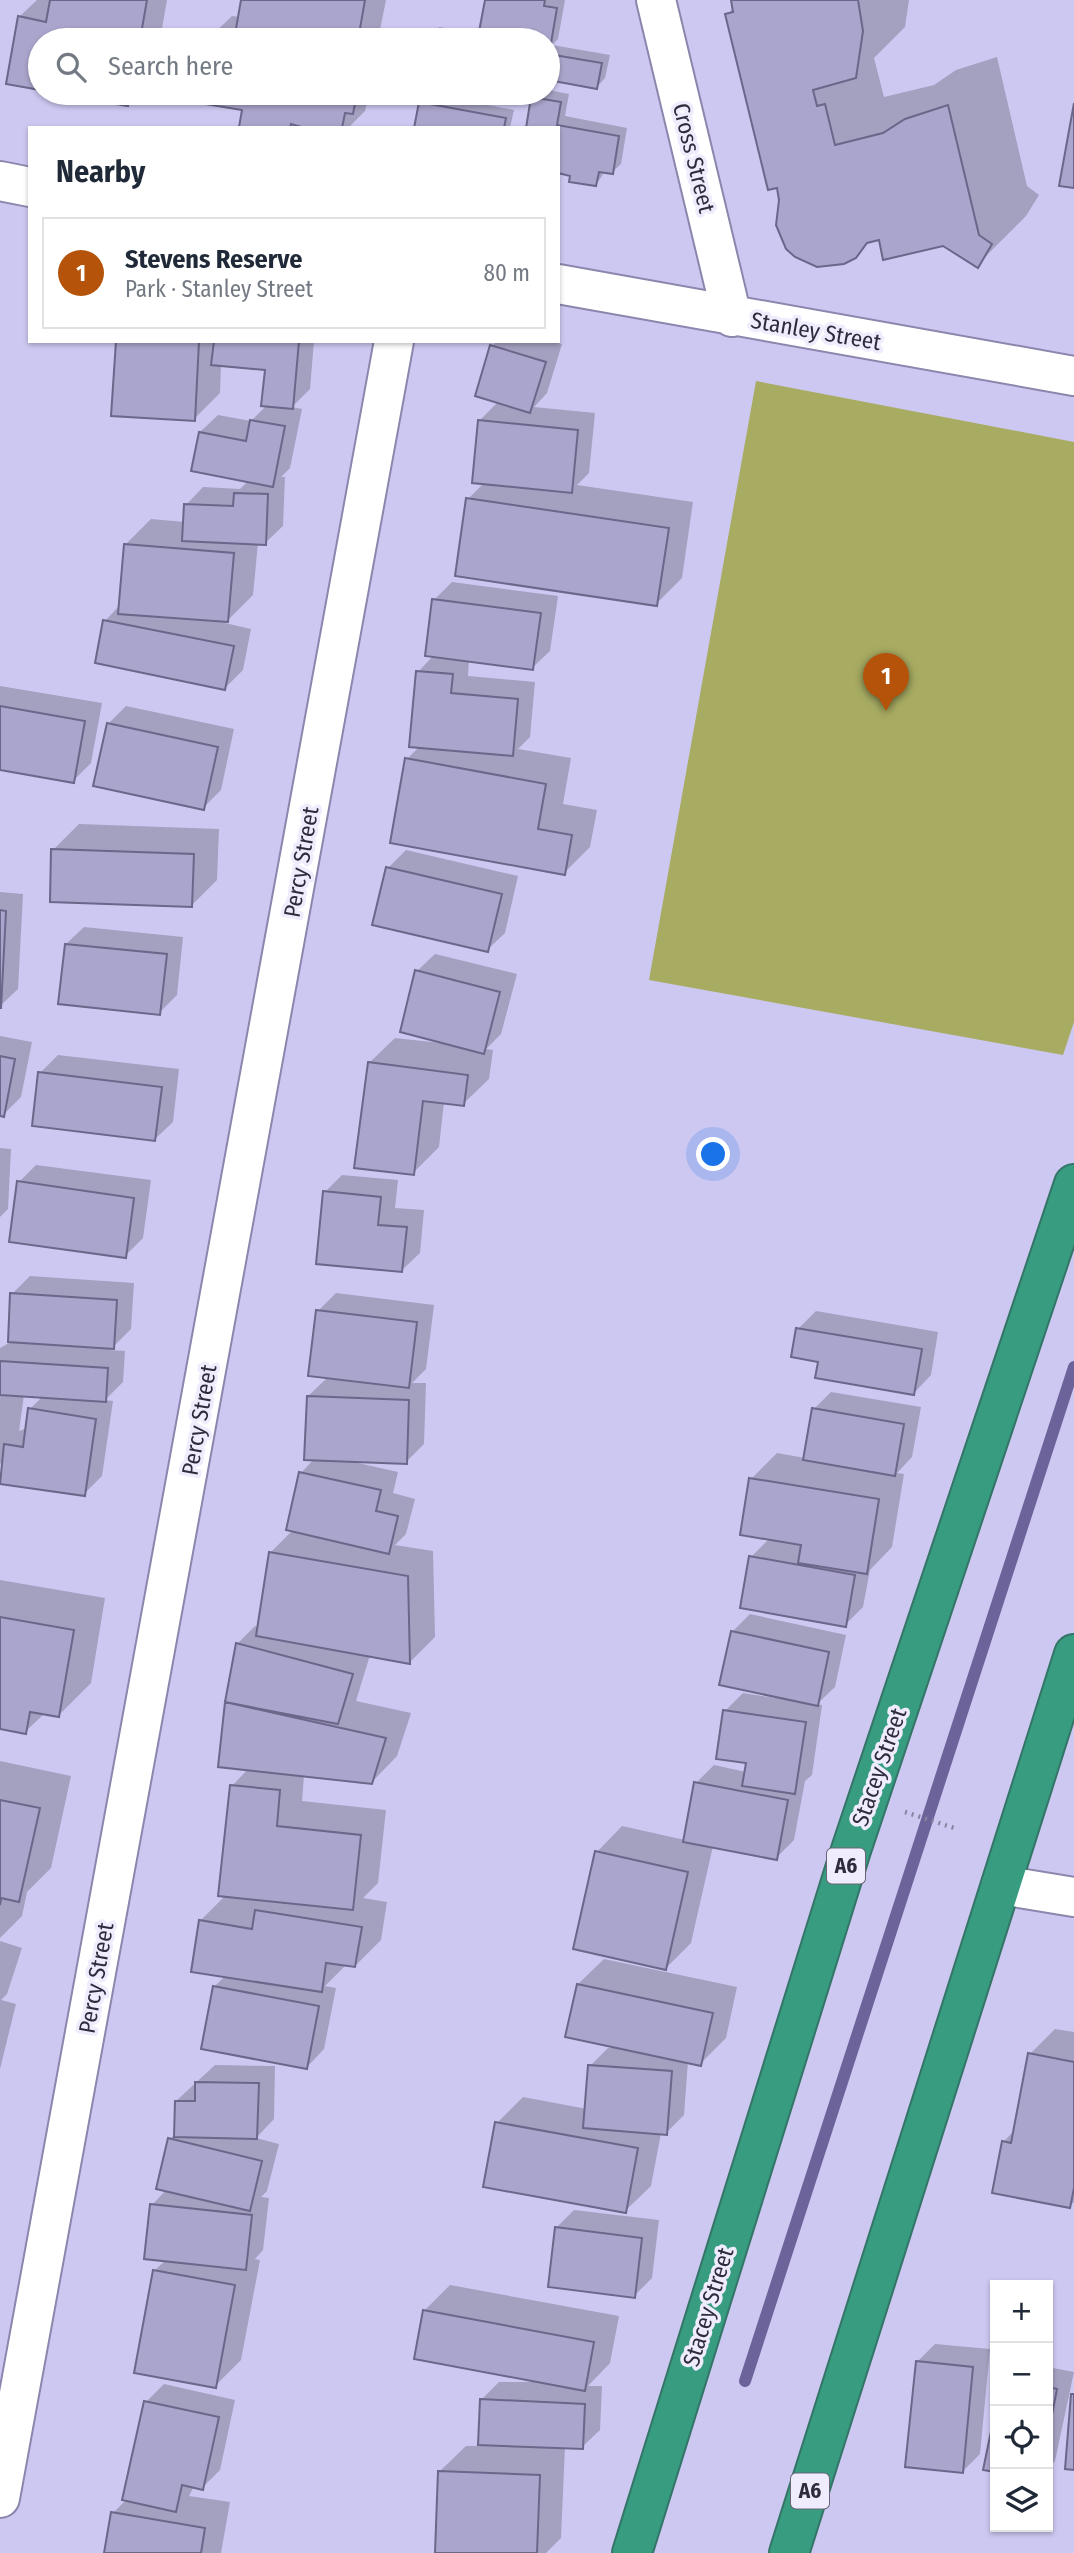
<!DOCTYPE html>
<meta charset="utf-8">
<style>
body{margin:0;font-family:"Fira Sans Condensed",sans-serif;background:#f2f2f3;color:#1f2937}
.controls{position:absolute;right:21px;bottom:21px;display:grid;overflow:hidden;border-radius:0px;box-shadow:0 2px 5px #0004}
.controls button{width:63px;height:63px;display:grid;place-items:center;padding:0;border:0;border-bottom:2px solid #e0e1e3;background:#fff;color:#1f2937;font:35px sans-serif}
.you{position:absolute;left:714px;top:1155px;width:24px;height:24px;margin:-18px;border:5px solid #fff;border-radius:50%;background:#1a73e8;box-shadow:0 0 0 10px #1a73e833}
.badge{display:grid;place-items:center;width:46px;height:46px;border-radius:50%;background:#b45309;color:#fff;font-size:23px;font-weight:700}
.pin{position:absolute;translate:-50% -58px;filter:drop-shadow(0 2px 4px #0008)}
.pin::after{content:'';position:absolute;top:37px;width:24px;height:21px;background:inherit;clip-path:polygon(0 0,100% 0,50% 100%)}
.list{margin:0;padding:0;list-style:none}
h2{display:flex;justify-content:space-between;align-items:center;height:91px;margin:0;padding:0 28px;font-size:30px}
h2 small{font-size:23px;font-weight:400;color:#747a83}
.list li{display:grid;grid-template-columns:46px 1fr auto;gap:21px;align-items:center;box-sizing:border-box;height:112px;margin:0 14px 14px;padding:0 14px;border:2px solid #e0e1e3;border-radius:0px}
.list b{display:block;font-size:26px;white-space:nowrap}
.list p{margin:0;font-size:23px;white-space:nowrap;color:#747a83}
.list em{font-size:23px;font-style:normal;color:#747a83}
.icon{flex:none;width:38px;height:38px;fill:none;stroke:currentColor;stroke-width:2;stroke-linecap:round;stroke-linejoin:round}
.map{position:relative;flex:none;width:1074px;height:2553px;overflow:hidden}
.search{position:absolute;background:#fff;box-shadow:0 2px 5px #0004;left:28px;top:28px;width:532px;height:77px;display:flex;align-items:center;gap:18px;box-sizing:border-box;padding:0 24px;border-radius:38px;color:#747a83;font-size:26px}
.panel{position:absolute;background:#fff;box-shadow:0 2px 5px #0004;left:28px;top:126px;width:532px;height:217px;border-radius:0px}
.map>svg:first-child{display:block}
.green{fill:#a8ac62}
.shadow{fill:#0003;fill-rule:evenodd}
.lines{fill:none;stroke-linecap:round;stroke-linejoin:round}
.stream{stroke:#6c639a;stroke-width:12}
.building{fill:#aaa5cc;stroke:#6b668a;stroke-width:2}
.minor-casing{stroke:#8b86ac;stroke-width:42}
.highway-casing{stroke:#347568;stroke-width:42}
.path{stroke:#8884a2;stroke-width:4.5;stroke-dasharray:2 5;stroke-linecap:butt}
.minor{stroke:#fff;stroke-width:38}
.highway{stroke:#379c80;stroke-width:38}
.labels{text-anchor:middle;stroke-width:7;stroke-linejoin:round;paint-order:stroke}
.shield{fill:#eeecfd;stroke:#686676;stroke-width:2}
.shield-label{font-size:21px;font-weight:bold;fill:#2e2c3c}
.street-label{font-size:23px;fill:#2e2c3c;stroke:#eeecfd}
</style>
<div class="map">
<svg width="1074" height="2553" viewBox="0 0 1074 2553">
<rect width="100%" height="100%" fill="#cdc8f1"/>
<!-- green -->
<path class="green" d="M756,381L1074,442V1022L1063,1055L649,980Z"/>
<!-- shadow -->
<path class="shadow" d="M37,0H167L160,40H40V89L8,83L19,17Z
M243,0H386L378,40H207L232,16L240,17Z
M486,0H565L558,39L552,45L610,55L605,78L597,87L548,78V40H429L439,27L480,34Z
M733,0H909L905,27L874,58L884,97L934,85L956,70L997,57L1027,186L1039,195L1026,216L977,265L943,244L880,238L870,240L855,256L781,200L727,15L734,8Z
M548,90L569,94L565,116L627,128L621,164L612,172L605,171L596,185L572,174L558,128L533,98Z
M78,93H139L127,104L78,96Z
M196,93H372L368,98L365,111L348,128H307L298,123L294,128L241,125L244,109L195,100Z
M429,94L514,110L510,128H416L420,103Z
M117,341H314L310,389L292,407L302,409L290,468L281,477H285L283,526L265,543H258L253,595L225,623L251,629L243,670L225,688L105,621L120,605L125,545L151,519L185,522L186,505L203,487L240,489L248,481L200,432L218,415L251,421L267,405V369L221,364L220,393L194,419Z
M497,341H553L562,344L547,393L534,407L595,413L589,473L577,485L693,502L682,578L656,604L468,499L485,482L480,420L499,401L492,346Z
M452,582L558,596L550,651L532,668L469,660L468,676L535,682L530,737L518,749L571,758L563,804L597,810L590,847L564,873L407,759L420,746L418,672L434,655V600Z
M0,686L102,703L91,763L73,781L0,769Z
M126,706L234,729L221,790L203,808L108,724Z
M79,824L219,829L217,880L191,906L53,850Z
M406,850L518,876L505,933L487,950L388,868Z
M0,892L23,894L18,989L0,1006Z
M84,927L183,937L177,995L159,1013L66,944Z
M435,954L517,974L501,1034L486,1049L493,1050L489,1079L463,1104L444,1102L439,1147L413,1173L369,1063L395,1038L441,1043L417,971Z
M0,1036L32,1042L21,1097L3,1115L0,1114Z
M58,1055L179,1069L173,1122L155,1139L40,1073Z
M0,1148L11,1149L8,1209L0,1217Z
M36,1165L151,1180L143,1238L125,1256L19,1182Z
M342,1175L398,1180L395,1208L424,1210L420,1253L402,1270L325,1192Z
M30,1276L134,1283L131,1329L110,1350L125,1351L123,1382L105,1400L113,1401L102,1476L84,1494L1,1482L0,1493L3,1461L0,1464V1348L9,1343L12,1294ZM24,1395L43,1396L30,1409L27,1428L19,1431Z
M336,1293L434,1305L426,1369L412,1383H426L424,1444L406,1462L349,1461L398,1472L393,1493L415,1499L406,1534L395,1545L433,1551L435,1637L409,1663L370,1655L356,1701L411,1713L397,1756L372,1782L304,1775L302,1801L386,1810L378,1883L363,1898L387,1902L381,1940L355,1966L347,1964L325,1986L336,1988L324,2049L307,2067L215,1986L226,1975L200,1921L226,1895L232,1786L249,1768L220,1765L237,1644L255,1626L259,1627L270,1553L293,1530L301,1473L315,1458L308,1396L328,1377L318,1311Z
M816,1311L938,1332L931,1375L914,1393L820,1361L798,1329Z
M831,1392L921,1407L912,1457L897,1473L904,1474L892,1547L870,1570L863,1607L845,1625L751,1557L770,1538L751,1479L777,1453L805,1458L814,1409Z
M0,1580L105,1598L91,1683L59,1715L45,1713L25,1732L0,1728Z
M750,1614L846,1635L835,1687L817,1704L822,1705L812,1775L805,1781L794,1840L776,1858L713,1846L691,1943L666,1968L597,1852L622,1826L685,1840L696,1783L714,1765L746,1772L748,1762L725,1711L743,1693L775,1698V1695L732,1632Z
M0,1761L71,1776L51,1868L27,1892L22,1916L0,1938Z
M0,1941L22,1948L7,1994L1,2000L16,2004L0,2069Z
M604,1959L737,1987L726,2038L700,2064L688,2061L684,2115L666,2133H661L651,2186L625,2211L497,2123L523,2097L587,2109L590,2066L608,2048L620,2047L578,1984Z
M1055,2029L1074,2032V2202L1070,2206L1003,2142L1015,2130L1030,2054Z
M215,2065L275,2066L274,2119L256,2138L279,2144L267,2191L261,2197L269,2198L263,2250L255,2259L260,2260L241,2360L215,2386L154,2271L166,2260L152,2205L167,2189L170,2139L176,2133V2101Z
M574,2210L659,2220L652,2278L634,2296L556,2228Z
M450,2285L619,2316L610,2363L588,2386H602L600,2430L582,2447H565L561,2538L546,2553H437L440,2471L466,2446H479L481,2400L499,2382H545L424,2311Z
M935,2344L990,2349L980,2454L962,2472L917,2362Z
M1048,2367L1074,2372L1055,2461L1048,2469Z
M164,2384L235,2400L220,2470L202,2488L194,2486L189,2496L230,2502L221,2553H106L113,2513L127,2499L146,2402Z"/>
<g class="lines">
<!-- stream -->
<path class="stream" d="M745,2381L1074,1367"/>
</g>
<!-- building -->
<path class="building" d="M50,0H147L140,40H40V90L6,84L18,16L46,22Z
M241,0H365L358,40H234Z
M485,0H545L544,6L557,8L550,49L548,40H499L478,37Z
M731,0H858L863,31L856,78L813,90L817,106L825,104L835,145L883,133L905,119L948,105L979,235L992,244L978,268L943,246L883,260L879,240L867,243L856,258L844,264L817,267L795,257L786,249L776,225L779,200L777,188L768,190L725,14L733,12Z
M548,54L602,63L597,89L548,80Z
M77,93H130L128,106L76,97Z
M195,93H357L353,114L345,113L342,128H305L291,124L290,128L239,127L242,110L193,102Z
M531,97L561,102L557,125L619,136L613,174L599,172L596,186L569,182L570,176L558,173V128H526Z
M419,102L506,118L504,128H414Z
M1074,103V188L1059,186Z
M116,341H199L195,421L111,416Z
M214,341H299L293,409L261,406L265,370L211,365Z
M490,345L546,362L530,413L475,396Z
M250,420L285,426L273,487L191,471L199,432L246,441Z
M478,420L578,430L572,493L472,483Z
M234,493L268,494L266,545L182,541L184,504L233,506Z
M466,498L669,528L657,606L455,576Z
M124,544L234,553L228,622L118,614Z
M432,599L541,613L533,670L425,656Z
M103,620L234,646L225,690L95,663Z
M416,671L453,674L451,693L518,699L513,756L409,747Z
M0,706L85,721L74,783L0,770Z
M107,723L218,747L204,810L93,786Z
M405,758L546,784L538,829L572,835L565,875L390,843Z
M51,849L194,854L192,907L50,902Z
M386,867L502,894L488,952L372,925Z
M0,910L6,911L1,1008H0Z
M65,944L167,954L160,1015L58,1004Z
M415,970L500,992L484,1054L400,1032Z
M0,1056L15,1059L4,1117L0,1116Z
M368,1062L468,1075L464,1106L423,1101L414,1175L354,1168Z
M38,1072L162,1087L155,1141L32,1126Z
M17,1181L134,1198L126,1258L9,1242Z
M323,1191L381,1197L378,1225L407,1227L402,1272L316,1264Z
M10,1293L117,1300L114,1349L8,1342Z
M316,1310L417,1322L409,1388L308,1376Z
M796,1328L922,1349L914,1395L815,1378L818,1362L791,1357Z
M0,1361L108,1368L106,1402L0,1395Z
M307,1396L409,1400L407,1464L304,1460Z
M28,1408L96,1419L85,1496L0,1484L4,1444L23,1447Z
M812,1408L904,1424L895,1476L803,1460Z
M299,1472L381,1490L376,1511L398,1516L389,1554L286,1530Z
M749,1478L879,1499L867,1574L798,1563L801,1545L740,1535Z
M269,1552L408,1576L410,1664L256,1636Z
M749,1556L855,1575L846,1627L740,1608Z
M0,1617L74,1630L59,1717L30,1712L26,1734L0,1729Z
M731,1631L829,1652L818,1706L719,1685Z
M236,1643L353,1674L338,1724L225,1702Z
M225,1702L386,1738L372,1784L218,1767Z
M723,1710L806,1722L795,1794L742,1786L746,1763L716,1759Z
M694,1782L788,1800L777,1860L683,1842Z
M230,1785L280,1790L277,1826L361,1835L353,1910L218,1896Z
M0,1800L40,1808L19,1902L1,1898L0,1905Z
M595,1851L688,1872L666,1970L573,1949Z
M255,1910L362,1927L355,1967L326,1963L322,1992L191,1972L199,1920L252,1929Z
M577,1984L713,2013L701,2066L565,2037Z
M213,1986L319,2006L307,2069L201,2049Z
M1028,2053L1074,2062V2188L1070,2208L992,2193L1002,2141L1011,2143Z
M588,2065L672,2071L667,2135L583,2128Z
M195,2082L259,2083L257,2139L174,2137L175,2101H195Z
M495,2122L638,2148L626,2213L483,2187Z
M168,2138L262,2161L250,2211L156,2189Z
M150,2204L252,2215L246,2270L144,2259Z
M555,2227L642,2238L635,2298L548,2287Z
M153,2270L235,2285L216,2388L134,2373Z
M423,2310L594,2342L585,2391L414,2359Z
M916,2361L973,2367L963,2473L905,2467Z
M1048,2387L1057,2389L1048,2435Z
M1071,2394H1074V2470L1065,2469Z
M480,2399L585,2404L583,2449L478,2445Z
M144,2401L219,2417L203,2490L182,2485L176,2512L122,2500Z
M995,2412V2472L983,2470Z
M438,2471L540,2475L537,2553H435Z
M111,2512L205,2528L201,2553H104Z"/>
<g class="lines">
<defs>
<path id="minor" d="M656,0L732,317
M0,181L30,187
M558,284L1074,376
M1001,1885L1074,1897
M0,2498L394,341"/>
<path id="highway" d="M632,2553L851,1850L1074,1184
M789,2553L1074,1654"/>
</defs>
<!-- minor casing -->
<use href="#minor" class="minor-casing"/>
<!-- highway casing -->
<use href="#highway" class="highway-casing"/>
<!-- path -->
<path class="path" d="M905,1812L954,1828"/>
<!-- minor -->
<use href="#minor" class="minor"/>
<!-- highway -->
<use href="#highway" class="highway"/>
</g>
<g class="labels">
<!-- shield labels -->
<g class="shield">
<rect x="827" y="1848.5" width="38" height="35" rx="5"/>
<rect x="791" y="2473.5" width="38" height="35" rx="5"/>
</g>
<g class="shield-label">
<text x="846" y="1873">A6</text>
<text x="810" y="2498">A6</text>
</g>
<!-- street labels -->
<g class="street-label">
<text transform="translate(694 158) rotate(76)" y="8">Cross Street</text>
<text transform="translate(816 331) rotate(10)" y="8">Stanley Street</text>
<text transform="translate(301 862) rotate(-80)" y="8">Percy Street</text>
<text transform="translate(199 1420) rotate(-80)" y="8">Percy Street</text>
<text transform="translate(879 1767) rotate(-71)" y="8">Stacey Street</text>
<text transform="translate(96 1978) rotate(-80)" y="8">Percy Street</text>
<text transform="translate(708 2307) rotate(-73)" y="8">Stacey Street</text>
</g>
</g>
</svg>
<div class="controls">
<button>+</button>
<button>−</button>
<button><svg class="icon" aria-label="locate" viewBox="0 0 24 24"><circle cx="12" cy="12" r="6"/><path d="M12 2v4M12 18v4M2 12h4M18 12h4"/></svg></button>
<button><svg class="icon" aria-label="layers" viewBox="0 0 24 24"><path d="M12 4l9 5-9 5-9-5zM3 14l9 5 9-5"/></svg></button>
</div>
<div class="you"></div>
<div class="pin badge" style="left:886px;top:711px">1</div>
<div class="search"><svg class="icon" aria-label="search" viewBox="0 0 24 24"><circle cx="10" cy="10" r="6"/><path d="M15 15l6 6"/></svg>Search here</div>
<section class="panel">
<h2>Nearby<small></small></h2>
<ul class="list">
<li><span class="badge">1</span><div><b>Stevens Reserve</b><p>Park · Stanley Street</p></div><em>80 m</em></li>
</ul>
</section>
</div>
